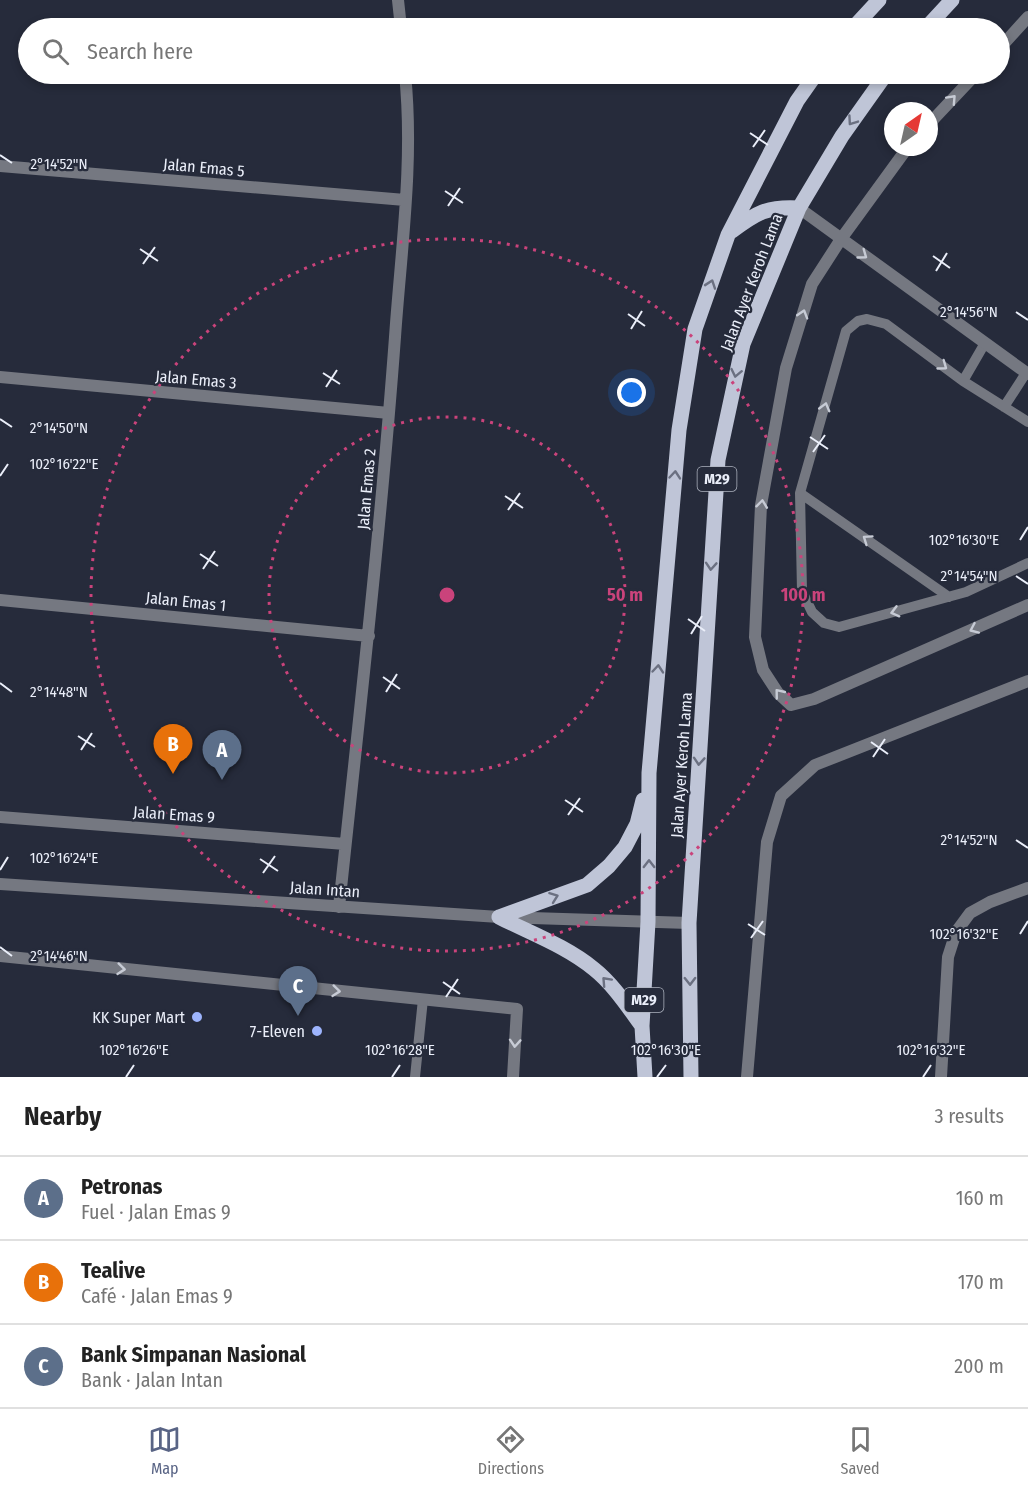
<!DOCTYPE html>
<meta charset="utf-8">
<style>
body{margin:0;font-family:"Fira Sans Condensed",sans-serif;background:#f2f2f2;color:#222}
.compass{position:absolute;left:884px;top:102px;width:54px;height:54px;border-radius:50%;background:#fff;box-shadow:0 3px 9px #0003;rotate:34deg}
.you{position:absolute;left:632px;top:393px;width:21px;height:21px;margin:-15px;border:4px solid #fff;border-radius:50%;background:#1a73e8;box-shadow:0 0 0 9px #1a73e833}
.badge{display:grid;place-items:center;width:39px;height:39px;border-radius:50%;background:#596485;color:#fff;font-size:20px;font-weight:700}
.pin{position:absolute;translate:-50% -50px;filter:drop-shadow(0 2px 3px #0008)}
.pin::after{content:'';position:absolute;top:32px;width:21px;height:18px;background:inherit;clip-path:polygon(0 0,100% 0,50% 100%)}
.list{margin:0;padding:0;list-style:none}
h2{display:flex;justify-content:space-between;align-items:center;height:78px;margin:0;padding:0 24px;font-size:26px}
h2 small{font-size:20px;font-weight:400;color:#767676}
.list li{display:grid;grid-template-columns:39px 1fr auto;gap:18px;align-items:center;box-sizing:border-box;height:84px;padding:0 24px;border-top:2px solid #e0e0e0}
.list b{display:block;font-size:22px;white-space:nowrap}
.list p{margin:0;font-size:20px;white-space:nowrap;color:#767676}
.list em{font-size:20px;font-style:normal;color:#767676}
.icon{flex:none;width:33px;height:33px;fill:none;stroke:currentColor;stroke-width:2;stroke-linecap:round;stroke-linejoin:round}
.map{position:relative;flex:none;width:1028px;height:1077px;overflow:hidden}
.search{position:absolute;background:#fff;box-shadow:0 3px 9px #0003;left:18px;right:18px;top:18px;height:66px;display:flex;align-items:center;gap:15px;box-sizing:border-box;padding:0 21px;border-radius:33px;color:#767676;font-size:22px}
.sheet{height:330px;background:#fff}
nav{display:flex;justify-content:space-around;align-items:center;box-sizing:border-box;height:84px;border-top:2px solid #e0e0e0;background:#fff;font-size:16px;color:#767676}
nav a{display:grid;justify-items:center;gap:3px}
nav .on{color:#596485}
.map>svg:first-child{display:block}
.lines{fill:none;stroke-linecap:round;stroke-linejoin:round}
.lane{stroke:#757881;stroke-width:10}
.street{stroke:#757881;stroke-width:12}
.primary{stroke:#bfc5d7;stroke-width:15}
.oneway{stroke:#c7cbd5}
.oneway2{stroke:#6b7081}
.ticks{fill:none;stroke:#eaeef9;stroke-width:2}
.ring{fill:none;stroke:#ca437b;stroke-width:3;stroke-dasharray:3 6}
.poi-dot{fill:#9db4fd;stroke:#262b3b;stroke-width:2}
.labels{text-anchor:middle;stroke-width:4.5;stroke-linejoin:round;paint-order:stroke}
.shield{fill:#262b3b;stroke:#afb4c0;stroke-width:1.5}
.shield-label{font-size:15px;font-weight:bold;fill:#eaeef9}
.street-label{font-size:16px;fill:#eaeef9;stroke:#262b3b}
.poi-label{font-size:16px;fill:#eaeef9;stroke:#262b3b;text-anchor:end}
.ticks-label{font-size:15px;text-anchor:middle;fill:#eaeef9;stroke:#262b3b;stroke-width:4.5;stroke-linejoin:round;paint-order:stroke}
.centre{fill:#ca437b;stroke:#262b3b;stroke-width:3}
.ring-label{font-size:18px;text-anchor:middle;font-weight:bold;fill:#ca437b;stroke:#262b3b;stroke-width:4.5;stroke-linejoin:round;paint-order:stroke}
</style>
<div class="map">
<svg width="1028" height="1077" viewBox="0 0 1028 1077">
<rect width="100%" height="100%" fill="#262b3b"/>
<g class="lines">
<!-- lane -->
<path class="lane" d="M963,381L985,343
M1004,407L1026,373
M1028,422L963,381L886,324L867,319L858,321L846,331L800,493L802,591L812,612L824,623L839,627L966,592L1028,563
M800,493L949,597
M415,1077L423,999"/>
<!-- street -->
<path class="street" d="M398,0L401,28
M1000,48L1028,17
M929,124L976,74
M908,147L841,239L812,284L786,368L761,505L755,637L763,670L778,693L791,705L814,699L1028,605
M0,166L405,200
M799,208L1028,374
M0,377L389,413
M0,600L369,636
M0,817L345,844
M0,884L499,917L689,923
M339,907C359,717 381,527 395,337C401,250 414,161 405,74
M0,956L517,1009L513,1077
M747,1077L767,842L781,796L815,765L1028,681
M941,1077L948,957L956,932L970,913L990,902L1028,888"/>
<!-- primary -->
<path class="primary" d="M853,28L879,0
M926,28L952,0
M732,231C756,213 767,206 799,208
M499,917L587,885L609,866L625,847L637,824L643,800
M499,917C530,933 566,946 594,969C613,984 628,1007 642,1026
M645,1077L642,1026L648,922L649,773L679,430L695,329L728,235L797,101L816,74
M691,1077L689,923L718,460L743,344L799,208L842,136L886,74"/>
</g>
<!-- one-way arrows -->
<defs><path id="oneway-chevron" d="M-2-3.5L2.5 0L-2 3.5" fill="none" stroke-width="1.6" stroke-linecap="round" stroke-linejoin="round" transform="scale(1.5)"/></defs>
<g class="oneway">
<use href="#oneway-chevron" transform="translate(952 99) rotate(-47)"/>
<use href="#oneway-chevron" transform="translate(863 255) rotate(36)"/>
<use href="#oneway-chevron" transform="translate(803 314) rotate(-73)"/>
<use href="#oneway-chevron" transform="translate(943 366) rotate(36)"/>
<use href="#oneway-chevron" transform="translate(825 407) rotate(-75)"/>
<use href="#oneway-chevron" transform="translate(762 504) rotate(-83)"/>
<use href="#oneway-chevron" transform="translate(867 539) rotate(-145)"/>
<use href="#oneway-chevron" transform="translate(895 612) rotate(165)"/>
<use href="#oneway-chevron" transform="translate(974 629) rotate(156)"/>
<use href="#oneway-chevron" transform="translate(779 693) rotate(-129)"/>
<use href="#oneway-chevron" transform="translate(121 969) rotate(6)"/>
<use href="#oneway-chevron" transform="translate(336 991) rotate(6)"/>
<use href="#oneway-chevron" transform="translate(515 1043) rotate(94)"/>
</g>
<g class="oneway2">
<use href="#oneway-chevron" transform="translate(852 121) rotate(125)"/>
<use href="#oneway-chevron" transform="translate(711 284) rotate(-71)"/>
<use href="#oneway-chevron" transform="translate(736 373) rotate(102)"/>
<use href="#oneway-chevron" transform="translate(675 475) rotate(-85)"/>
<use href="#oneway-chevron" transform="translate(711 566) rotate(94)"/>
<use href="#oneway-chevron" transform="translate(658 669) rotate(-85)"/>
<use href="#oneway-chevron" transform="translate(699 761) rotate(94)"/>
<use href="#oneway-chevron" transform="translate(649 864) rotate(-90)"/>
<use href="#oneway-chevron" transform="translate(554 897) rotate(-20)"/>
<use href="#oneway-chevron" transform="translate(606 981) rotate(-133)"/>
<use href="#oneway-chevron" transform="translate(690 981) rotate(89)"/>
</g>
<!-- ticks -->
<path class="ticks" d="M750,133L768,145M753,147L765,130M0,155L12,163M445,191L463,203M448,206L460,188M140,249L158,261M933,256L950,268M143,264L155,247M936,271L947,253M1016,312L1028,320M628,314L645,326M631,329L642,311M323,373L340,384M326,387L337,370M0,419L12,427M810,437L828,449M813,452L825,435M0,476L8,464M505,496L523,508M508,510L520,493M1020,540L1028,527M200,554L218,566M203,569L215,551M1016,576L1028,584M688,619L705,631M691,634L702,616M383,677L400,689M0,683L12,692M386,692L397,674M78,736L95,747M871,742L888,754M81,750L92,733M873,757L885,739M565,800L583,812M568,815L580,798M1016,840L1028,848M260,859L278,871M0,870L8,857M263,873L275,856M748,924L765,935M1020,934L1028,921M751,938L763,921M0,947L12,956M443,982L460,994M446,997L458,979M126,1077L134,1065M392,1077L400,1065M657,1077L666,1065M923,1077L931,1065"/>
<!-- distance rings -->
<g class="ring">
<circle cx="447" cy="595" r="178"/>
<circle cx="447" cy="595" r="356"/>
</g>
<!-- markers -->
<g class="poi-dot">
<circle cx="197" cy="1017" r="6"/>
<circle cx="317" cy="1031" r="6"/>
</g>
<g class="labels">
<!-- shield labels -->
<g class="shield">
<rect x="697.5" y="467" width="39" height="24" rx="4.5"/>
<rect x="624.5" y="988" width="39" height="24" rx="4.5"/>
</g>
<g class="shield-label">
<text x="717" y="484">M29</text>
<text x="644" y="1005">M29</text>
</g>
<!-- street labels -->
<g class="street-label">
<text transform="translate(204 167) rotate(5)" y="6">Jalan Emas 5</text>
<text transform="translate(751 282) rotate(-69)" y="6">Jalan Ayer Keroh Lama</text>
<text transform="translate(196 379) rotate(5)" y="6">Jalan Emas 3</text>
<text transform="translate(366 489) rotate(-85)" y="6">Jalan Emas 2</text>
<text transform="translate(186 601) rotate(6)" y="6">Jalan Emas 1</text>
<text transform="translate(681 765) rotate(-86)" y="6">Jalan Ayer Keroh Lama</text>
<text transform="translate(174 814) rotate(4)" y="6">Jalan Emas 9</text>
<text transform="translate(325 889) rotate(4)" y="6">Jalan Intan</text>
</g>
<!-- poi labels -->
<g class="poi-label">
<text x="185" y="1023">KK Super Mart</text>
<text x="305" y="1037">7-Eleven</text>
</g>
</g>
<g class="ticks-label">
<text x="59" y="169">2°14'52"N</text>
<text x="969" y="317">2°14'56"N</text>
<text x="59" y="433">2°14'50"N</text>
<text x="64" y="469">102°16'22"E</text>
<text x="964" y="545">102°16'30"E</text>
<text x="969" y="581">2°14'54"N</text>
<text x="59" y="697">2°14'48"N</text>
<text x="969" y="845">2°14'52"N</text>
<text x="64" y="863">102°16'24"E</text>
<text x="964" y="939">102°16'32"E</text>
<text x="59" y="961">2°14'46"N</text>
<text x="134" y="1055">102°16'26"E</text>
<text x="400" y="1055">102°16'28"E</text>
<text x="666" y="1055">102°16'30"E</text>
<text x="931" y="1055">102°16'32"E</text>
</g>
<circle cx="447" cy="595" r="9" class="centre"/>
<g class="ring-label">
<text x="625" y="601">50 m</text>
<text x="803" y="601">100 m</text>
</g>
</svg>
<svg class="compass" viewBox="-18 -18 36 36"><path d="M0-13l5 13h-10z" fill="#e53935"/><path d="M0 13l5-13h-10z" fill="#767676"/></svg>
<div class="you"></div>
<div class="pin badge" style="left:222px;top:780px;background:#5c6f8a">A</div>
<div class="pin badge" style="left:173px;top:774px;background:#e8710a">B</div>
<div class="pin badge" style="left:298px;top:1016px;background:#5c6f8a">C</div>
<div class="search"><svg class="icon" aria-label="search" viewBox="0 0 24 24"><circle cx="10" cy="10" r="6"/><path d="M15 15l6 6"/></svg>Search here</div>
</div>
<section class="sheet">
<h2>Nearby<small>3 results</small></h2>
<ul class="list">
<li><span class="badge" style="background:#5c6f8a">A</span><div><b>Petronas</b><p>Fuel · Jalan Emas 9</p></div><em>160 m</em></li>
<li><span class="badge" style="background:#e8710a">B</span><div><b>Tealive</b><p>Café · Jalan Emas 9</p></div><em>170 m</em></li>
<li><span class="badge" style="background:#5c6f8a">C</span><div><b>Bank Simpanan Nasional</b><p>Bank · Jalan Intan</p></div><em>200 m</em></li>
</ul>
</section>
<nav>
<a class="on"><svg class="icon" aria-label="map" viewBox="0 0 24 24"><path d="M3 6l6-2 6 2 6-2v14l-6 2-6-2-6 2zM9 4v14M15 6v14"/></svg>Map</a>
<a><svg class="icon" aria-label="directions" viewBox="0 0 24 24"><path d="M12 3l9 9-9 9-9-9zM9 14v-3h6M13 9l2 2-2 2"/></svg>Directions</a>
<a><svg class="icon" aria-label="saved" viewBox="0 0 24 24"><path d="M7 4h10v16l-5-4-5 4z"/></svg>Saved</a>
</nav>
